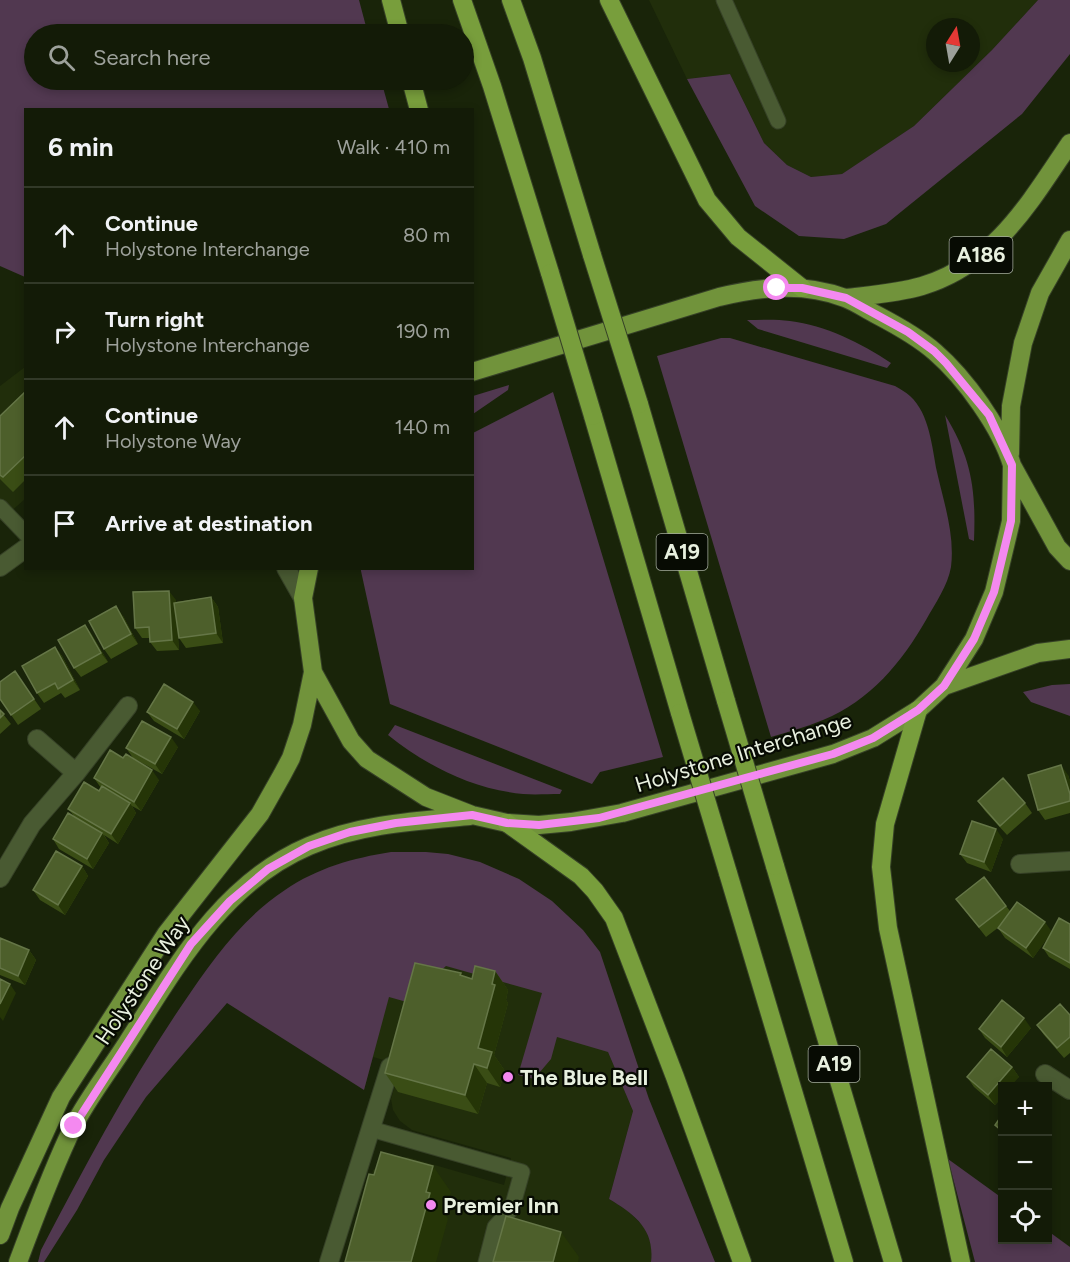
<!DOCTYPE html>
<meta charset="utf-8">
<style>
body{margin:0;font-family:Figtree,sans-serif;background:#1c2411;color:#f1f3f6}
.controls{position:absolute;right:18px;bottom:18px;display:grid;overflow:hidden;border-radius:0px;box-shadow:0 3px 9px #0003}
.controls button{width:54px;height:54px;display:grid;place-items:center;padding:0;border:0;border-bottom:2px solid #323928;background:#131b07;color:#f1f3f6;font:30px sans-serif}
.compass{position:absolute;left:926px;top:18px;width:54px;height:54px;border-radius:50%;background:#131b07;box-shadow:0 3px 9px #0003;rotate:11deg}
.stop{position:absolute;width:18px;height:18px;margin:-14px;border:4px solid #f489f0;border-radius:50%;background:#fff}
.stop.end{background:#f489f0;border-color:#fff;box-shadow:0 2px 6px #0008}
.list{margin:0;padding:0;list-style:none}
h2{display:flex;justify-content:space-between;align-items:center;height:78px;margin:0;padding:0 24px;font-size:26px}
h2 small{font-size:20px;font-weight:400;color:#9da19b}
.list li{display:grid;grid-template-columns:39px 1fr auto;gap:18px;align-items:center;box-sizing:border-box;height:96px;padding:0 24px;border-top:2px solid #323928}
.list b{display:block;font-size:22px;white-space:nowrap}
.list p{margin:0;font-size:20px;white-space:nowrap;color:#9da19b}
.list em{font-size:20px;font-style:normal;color:#9da19b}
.icon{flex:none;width:33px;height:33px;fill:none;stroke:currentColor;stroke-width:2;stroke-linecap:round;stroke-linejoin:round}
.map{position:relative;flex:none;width:1070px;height:1262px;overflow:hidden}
.search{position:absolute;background:#131b07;box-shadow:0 3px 9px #0003;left:24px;top:24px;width:450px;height:66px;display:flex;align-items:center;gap:15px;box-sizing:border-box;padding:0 21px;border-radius:33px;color:#9da19b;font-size:22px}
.panel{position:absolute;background:#131b07;box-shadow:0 3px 9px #0003;left:24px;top:108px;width:450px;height:462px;border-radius:0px}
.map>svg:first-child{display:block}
.built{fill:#212e0b;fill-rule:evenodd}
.green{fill:#513850}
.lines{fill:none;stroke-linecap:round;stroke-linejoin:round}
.service-casing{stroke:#364127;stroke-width:17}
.minor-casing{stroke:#364127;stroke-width:20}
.tertiary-casing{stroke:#364127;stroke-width:20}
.primary-casing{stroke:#364127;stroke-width:20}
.trunk-casing{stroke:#364127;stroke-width:20}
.service{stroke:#495a32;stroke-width:15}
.minor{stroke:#495a32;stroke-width:18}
.tertiary{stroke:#495a32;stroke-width:18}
.primary{stroke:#71933b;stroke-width:18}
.trunk{stroke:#789e3c;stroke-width:18}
.trunk-bridge-casing{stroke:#364127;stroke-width:20;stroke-linecap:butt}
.trunk-bridge{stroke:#789e3c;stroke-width:18}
.wall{fill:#3a4d15}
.shaded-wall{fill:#253507}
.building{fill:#4d5f2b;stroke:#657647;stroke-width:1.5}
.route{stroke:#f489f0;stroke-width:8}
.poi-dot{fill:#f489f0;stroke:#070b03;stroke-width:2}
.labels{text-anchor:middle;stroke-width:4.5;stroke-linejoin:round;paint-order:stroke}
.shield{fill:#070b03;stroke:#a4ab9d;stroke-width:1.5}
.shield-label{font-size:21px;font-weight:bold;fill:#e8f0df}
.street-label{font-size:22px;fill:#e8f0df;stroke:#070b03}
.poi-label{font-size:22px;font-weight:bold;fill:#e8f0df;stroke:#070b03;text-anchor:start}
</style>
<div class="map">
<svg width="1070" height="1262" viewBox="0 0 1070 1262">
<rect width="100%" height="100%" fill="#192409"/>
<!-- built -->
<path class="built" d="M649,0H1038L992,50L914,126L842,174L811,177L787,165L764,143L730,74L687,79ZM935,27H971V63H935Z
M25,367V499L0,521V386Z
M462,893L608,1052L633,1111L609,1199L628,1211L644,1227L653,1248L651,1262H347L373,1170L389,1159L407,1157L504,1185L511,1158L412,1130L400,1121L393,1110L391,1099L401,1065L373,1057L364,1090L318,944Z"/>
<!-- green -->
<path class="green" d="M0,0H359L368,34H34V80H381L389,109L26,110L25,277L0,266Z
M1038,0H1070V54L1022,114L886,224L844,239L799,236L755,206L687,79L730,74L764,143L787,165L811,177L842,174L914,126L992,50Z
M747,320C761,320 776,319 790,321C825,325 861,343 891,363L887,368L758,329Z
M721,338H730L895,386C900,389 906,392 910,396C930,414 932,448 937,472C944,503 955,535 951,567C948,585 935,604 926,620C902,662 870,701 823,720C806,727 788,732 771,737L657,356Z
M509,385L508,390L473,414V396Z
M553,392L663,757L600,772L592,784L390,704L361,571V568H472L473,433Z
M945,415C972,459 976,490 974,541L969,539Z
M1070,684V716L1031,702L1023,692L1052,685Z
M395,725L562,790L560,794C548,794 535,795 523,794C472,789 427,766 388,735Z
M391,852H426L448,854L480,862L519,879L552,901L583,930L600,952L649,1099L715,1262H651C655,1229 634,1214 609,1199L633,1111L608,1052L557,1037L551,1059L534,1079L518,1075L542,993L446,966L428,982L421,1006L389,997L364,1090L227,1003L146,1097L104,1160L77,1210L44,1262H38L41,1250C85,1166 129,1083 182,1005C212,961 240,920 285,890C317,868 353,858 391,852Z
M948,1159L1002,1198V1240H1048V1231L1070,1247V1262H975Z"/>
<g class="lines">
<defs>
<path id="service" d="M724,0L778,121
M0,507L26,534
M371,1129L522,1172L512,1208L495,1227L486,1262"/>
<path id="minor" d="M37,739L76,773
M1020,864L1070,861
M0,878L32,824L76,773L128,706
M1045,1074L1070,1090
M329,1262L390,1067"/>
<path id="tertiary" d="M0,567L26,548
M286,568L303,598"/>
<path id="primary" d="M846,298C871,295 898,293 922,286C995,264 1030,202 1070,143
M1010,454L1011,406L1023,343L1040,293L1070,240
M1013,467L1057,547L1070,561
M309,568L303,598L313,672L351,741L367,759L426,797L472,815L507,823L539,825L571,822L622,813L833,754L873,738L918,710L944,686L974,639L994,592L1011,521L1012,465C1001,428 965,378 935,352C918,337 898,326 877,315C867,310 856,302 845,298C804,282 760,287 719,297L472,372
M944,686L1038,653L1070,649
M0,1235L10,1208L61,1097L166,934L260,814L282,775L291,758L302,725L313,672
M18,1262C35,1217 52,1170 73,1127C88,1098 109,1071 127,1043C176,967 222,883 309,846C360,824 416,821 470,816"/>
<path id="trunk" d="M391,0L400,34
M462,0L492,86L550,273
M511,0L532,58L592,255
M609,0L707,200L738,237L802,288
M411,80L419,110
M639,404L726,701
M593,416L680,713
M918,710L885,824L881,867L888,928L961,1262
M507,823L581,876L595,891L614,918L675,1077L742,1262
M775,866L893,1262
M728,873L844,1262"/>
</defs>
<!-- service casing -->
<use href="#service" class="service-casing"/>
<!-- minor casing -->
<use href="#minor" class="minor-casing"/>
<!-- tertiary casing -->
<use href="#tertiary" class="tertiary-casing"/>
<!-- primary casing -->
<use href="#primary" class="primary-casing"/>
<!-- trunk casing -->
<use href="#trunk" class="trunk-casing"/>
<!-- service -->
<use href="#service" class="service"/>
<!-- minor -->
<use href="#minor" class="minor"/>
<!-- tertiary -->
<use href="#tertiary" class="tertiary"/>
<!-- primary -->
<use href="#primary" class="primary"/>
<!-- trunk -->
<use href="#trunk" class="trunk"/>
<defs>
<path id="trunk-bridge" d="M592,255L639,404
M550,273L593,416
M726,701L775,866
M680,713L728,873"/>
</defs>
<!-- trunk-bridge casing -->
<use href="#trunk-bridge" class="trunk-bridge-casing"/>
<!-- trunk-bridge -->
<use href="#trunk-bridge" class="trunk-bridge"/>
</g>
<!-- wall -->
<path class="wall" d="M26,391V479L13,492L0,479V416Z
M211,597L218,607L223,643L186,648L179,638L177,626L179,650L157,651L150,642V638H142L135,628L176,600V602Z
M123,616L138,644L111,659L104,649Z
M85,625L92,635L108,662L81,677L74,668Z
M55,647L62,656L80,690L65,698L61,693L44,703L37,693Z
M15,671L41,709L18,725L0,699Z
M0,710L11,724L0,734Z
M200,711L184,739L154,721L147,712Z
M178,747L162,774L133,758L126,748Z
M1068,775L1070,781V813L1045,820L1038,810Z
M94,778L159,780L141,811L132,806L136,813L118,844L104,835L109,843L93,869L59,849L53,839L74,816L68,809L99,791L101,788Z
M978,801L1025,803L1032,813L1007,835L985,811Z
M1003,839L991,872L967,863L960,854Z
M82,866L88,876L65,915L40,900L33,890Z
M956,899L1006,906L1010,911L1052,932L1070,924V969L1049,957L1043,948L1050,934L1033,958L1005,938L998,928L999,927L986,937Z
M0,938L29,950L36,960L25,985L0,975Z
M495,971L508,990L506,1000L508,1003L494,1055L505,1071L500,1087L487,1083L478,1114L398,1092L385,1073L461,973L463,976L472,979Z
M1070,1015V1053L1064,1058L1044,1035L1037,1025Z
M1031,1028L1007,1057L985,1038L979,1029Z
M1012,1067L1019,1077L1002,1086V1097L995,1105L974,1087L967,1077Z"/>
<!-- shaded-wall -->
<path class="shaded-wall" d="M169,591L176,600L179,650L172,640Z
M211,597L218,607L223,643L216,633Z
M116,606L123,616L138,644L131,634Z
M85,625L92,635L108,662L101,653Z
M55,647L62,656L80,690L73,680Z
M193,702L200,711L184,739L177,729Z
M171,737L178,747L162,774L155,764Z
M1061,765L1068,775L1070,781V794Z
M152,770L159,780L141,811L134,802Z
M130,803L136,813L118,844L111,834Z
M996,829L1003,839L991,872L984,862Z
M102,833L109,843L93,869L87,859Z
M82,866L88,876L65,915L58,905Z
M1045,922L1052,932L1033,958L1026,948Z
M29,950L36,960L25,985L18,976Z
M495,971L508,990L506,1000L508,1003L494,1055L505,1071L500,1087L487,1068L478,1048Z
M10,984L16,993L3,1021L0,1017V1004Z
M1024,1018L1031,1028L1007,1057L1001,1047Z
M474,1064L487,1083L478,1114L465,1095Z
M1012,1067L1019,1077L1011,1086H1002V1097L995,1105L988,1095Z
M433,1166L451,1192L445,1214L448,1219L436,1262H411L426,1192Z
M561,1232L579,1257L578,1262H553Z"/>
<!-- building -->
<path class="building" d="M26,391V455L3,477L0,475V416Z
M169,591L172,640L150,642L149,627L135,628L133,592Z
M211,597L216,633L179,638L174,603Z
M116,606L131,634L104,649L89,621Z
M85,625L101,653L74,668L58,640Z
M55,647L73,680L58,689L55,683L37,693L22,666Z
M15,671L34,699L11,715L0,699V682Z
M164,684L193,702L177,729L147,712Z
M0,710L4,714L0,718Z
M142,721L171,737L155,764L126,748Z
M110,750L123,758L126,754L152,770L134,802L94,778Z
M1061,765L1070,794V801L1038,810L1028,775Z
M1003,778L1025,803L1000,826L978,801Z
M84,782L99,791L102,786L130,803L111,834L68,809Z
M68,813L102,833L87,859L53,839Z
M972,821L996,829L984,862L960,854Z
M56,851L82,866L58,905L33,890Z
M984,877L1006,906L979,927L956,899Z
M1017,902L1045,922L1026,948L998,928Z
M1059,918L1070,924V963L1043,948Z
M0,938L29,950L18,976L0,968Z
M415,963L461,973L460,975L472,979L475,966L495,971L492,984L495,985L478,1048L492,1052L487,1068L474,1064L465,1095L385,1073Z
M0,979L10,984L0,1004Z
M1002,1000L1024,1018L1001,1047L979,1029Z
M1060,1004L1070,1015V1037L1057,1048L1037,1025Z
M991,1049L1012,1067L988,1095L967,1077Z
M1002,1115V1131L995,1125Z
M381,1152L433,1166L426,1192L430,1193L411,1262H345L369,1174L374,1175Z
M506,1216L561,1232L553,1262H493Z"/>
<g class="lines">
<!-- route -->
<path class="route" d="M74,1126L191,944L230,901L268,869L309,846L350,832L396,823L472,815L507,823L539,825L599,818L833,754L873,738L918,710L944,686L974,639L994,592L1011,521L1012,465L989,415L946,363L934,351L908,332L846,298L802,288H777"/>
</g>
<!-- markers -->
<g class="poi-dot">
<circle cx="508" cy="1077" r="6"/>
<circle cx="431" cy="1205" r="6"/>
</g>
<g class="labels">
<!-- shield labels -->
<g class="shield">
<rect x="949.5" y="237" width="63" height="36" rx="4.5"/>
<rect x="656.5" y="534" width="51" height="36" rx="4.5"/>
<rect x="808.5" y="1046" width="51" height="36" rx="4.5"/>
</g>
<g class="shield-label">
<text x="981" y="262">A186</text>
<text x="682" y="559">A19</text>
<text x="834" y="1071">A19</text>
</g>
<!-- street labels -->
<g class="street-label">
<text transform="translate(743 752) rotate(-17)" y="8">Holystone Interchange</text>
<text transform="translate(142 980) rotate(-56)" y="8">Holystone Way</text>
</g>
<!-- poi labels -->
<g class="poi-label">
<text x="520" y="1085">The Blue Bell</text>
<text x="443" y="1213">Premier Inn</text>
</g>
</g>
</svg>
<div class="controls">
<button>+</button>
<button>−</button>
<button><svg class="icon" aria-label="locate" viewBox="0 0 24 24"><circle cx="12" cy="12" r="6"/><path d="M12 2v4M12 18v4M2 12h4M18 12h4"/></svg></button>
</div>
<svg class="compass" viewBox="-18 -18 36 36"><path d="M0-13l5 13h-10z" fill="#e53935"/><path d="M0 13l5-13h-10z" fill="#9da19b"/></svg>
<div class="stop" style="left:777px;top:288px"></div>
<div class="stop end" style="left:74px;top:1126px"></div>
<div class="search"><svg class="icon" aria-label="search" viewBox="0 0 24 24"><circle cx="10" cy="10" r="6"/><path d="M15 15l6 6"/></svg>Search here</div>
<section class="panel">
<h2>6 min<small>Walk · 410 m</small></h2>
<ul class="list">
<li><svg class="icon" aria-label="ahead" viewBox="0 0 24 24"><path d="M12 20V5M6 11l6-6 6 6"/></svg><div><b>Continue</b><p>Holystone Interchange</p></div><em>80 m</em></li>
<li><svg class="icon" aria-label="right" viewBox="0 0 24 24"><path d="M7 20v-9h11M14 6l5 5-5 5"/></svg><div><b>Turn right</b><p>Holystone Interchange</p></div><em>190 m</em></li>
<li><svg class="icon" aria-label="ahead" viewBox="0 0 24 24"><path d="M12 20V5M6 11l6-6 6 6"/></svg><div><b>Continue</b><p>Holystone Way</p></div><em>140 m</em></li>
<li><svg class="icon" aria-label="arrive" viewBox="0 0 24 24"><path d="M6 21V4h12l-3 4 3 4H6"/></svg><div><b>Arrive at destination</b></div></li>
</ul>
</section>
</div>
